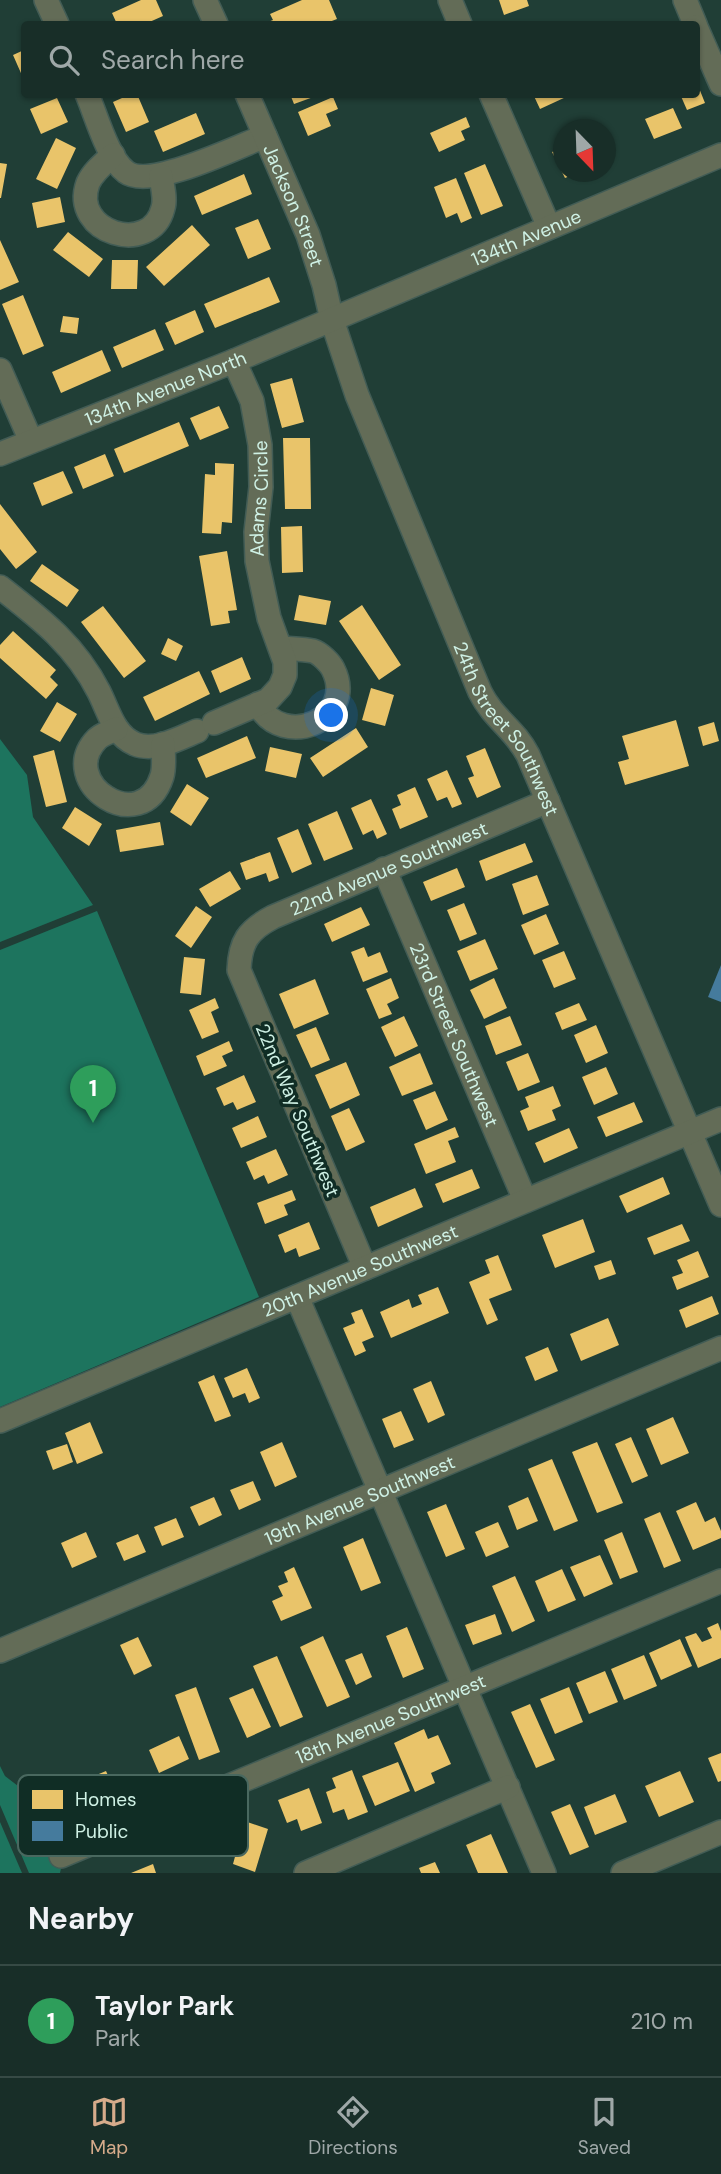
<!DOCTYPE html>
<style>
body{margin:0;font-family:"DM Sans",sans-serif;background:#253a34;color:#f1f3f6}
.compass{position:absolute;left:553px;top:119px;width:63px;height:63px;border-radius:50%;background:#182e28;box-shadow:0 2px 5px #0004;rotate:157deg}
.you{position:absolute;left:332px;top:716px;width:24px;height:24px;margin:-18px;border:5px solid #fff;border-radius:50%;background:#1a73e8;box-shadow:0 0 0 10px #1a73e833}
.badge{display:grid;place-items:center;width:46px;height:46px;border-radius:50%;background:#d6ab8b;color:#fff;font-size:23px;font-weight:700}
.pin{position:absolute;translate:-50% -58px;filter:drop-shadow(0 2px 4px #0008)}
.pin::after{content:'';position:absolute;top:37px;width:24px;height:21px;background:inherit;clip-path:polygon(0 0,100% 0,50% 100%)}
.list{margin:0;padding:0;list-style:none}
h2{display:flex;justify-content:space-between;align-items:center;height:91px;margin:0;padding:0 28px;font-size:30px}
h2 small{font-size:23px;font-weight:400;color:#9fa8a8}
.list li{display:grid;grid-template-columns:46px 1fr auto;gap:21px;align-items:center;box-sizing:border-box;height:112px;padding:0 28px;border-top:2px solid #364a45}
.list b{display:block;font-size:26px;white-space:nowrap}
.list p{margin:0;font-size:23px;white-space:nowrap;color:#9fa8a8}
.list em{font-size:23px;font-style:normal;color:#9fa8a8}
.icon{flex:none;width:38px;height:38px;fill:none;stroke:currentColor;stroke-width:2;stroke-linecap:round;stroke-linejoin:round}
.map{position:relative;flex:none;width:721px;height:1873px;overflow:hidden}
.search{position:absolute;background:#182e28;box-shadow:0 2px 5px #0004;left:21px;right:21px;top:21px;height:77px;display:flex;align-items:center;gap:18px;box-sizing:border-box;padding:0 24px;border-radius:7px;color:#9fa8a8;font-size:26px}
.sheet{height:203px;background:#182e28}
nav{display:flex;justify-content:space-around;align-items:center;box-sizing:border-box;height:98px;border-top:2px solid #364a45;background:#182e28;font-size:19px;color:#9fa8a8}
nav a{display:grid;justify-items:center;gap:4px}
nav .on{color:#d6ab8b}
.map>svg:first-child{display:block}
.green{fill:#1d745e}
.homes{fill:#e9c46a}
.public{fill:#457b9d}
.lines{fill:none;stroke-linecap:round;stroke-linejoin:round}
.minor-casing{stroke:#425c55;stroke-width:26}
.minor{stroke:#636c57;stroke-width:23}
.labels{text-anchor:middle;stroke-width:7;stroke-linejoin:round;paint-order:stroke}
.street-label{font-size:19px;fill:#cff1e5;stroke:#102d25}
.key{fill:#102d25;stroke:#49685f;stroke-width:2}
.key-label{font-size:19px;fill:#cff1e5}
</style>
<div class="map">
<svg width="721" height="1873" viewBox="0 0 721 1873">
<rect width="100%" height="100%" fill="#203e36"/>
<!-- green -->
<path class="green" d="M0,739L27,775L33,817L93,905L0,942Z
M97,911L259,1297L0,1407V950Z
M0,1766L5,1776L70,1826L60,1873H29L0,1805Z
M0,1822L22,1873H0Z"/>
<!-- homes -->
<path class="homes" d="M141,0H156L163,16L145,24H117L112,13Z
M302,0H329L337,19L324,24H269L268,22L273,20L270,14Z
M499,0H527L529,6L504,15Z
M24,50V80L13,55Z
M697,83L705,103L687,110L680,94H696Z
M131,94H137L149,122L126,132L113,102Z
M290,94H319V95L294,104Z
M533,94H565L566,97L540,109Z
M333,97L338,109L326,114L331,126L308,136L298,112Z
M57,98L68,122L41,134L30,109Z
M673,108L682,128L654,139L645,119Z
M196,113L205,134L163,152L154,131Z
M466,117L470,127L461,131L465,140L439,152L430,133Z
M56,138L76,148L57,189L36,179Z
M564,147V172H580L565,178L552,152Z
M0,163L7,164L1,198H0Z
M485,164L503,206L481,215L464,173Z
M244,174L252,194L202,215L194,196Z
M456,178L472,218L461,223L457,213L446,218L434,187Z
M60,197L65,222L37,228L32,203Z
M258,219L271,249L248,259L235,228Z
M192,225L210,245L164,286L146,267Z
M68,232L103,259L89,277L53,250Z
M0,240L19,282L0,290Z
M112,260H138L137,289H111Z
M269,277L280,302L215,328L204,304Z
M23,295L44,346L23,355L2,304Z
M195,310L204,332L175,345L165,323Z
M63,316L79,318L77,334L60,332Z
M155,329L164,350L122,368L113,347Z
M102,350L111,371L61,393L52,372Z
M292,378L304,422L282,428L270,384Z
M219,406L229,428L200,440L190,418Z
M179,422L189,446L124,473L114,449Z
M283,438H310L311,509H285Z
M105,454L114,476L83,489L74,467Z
M215,463L234,464L232,523L222,522L221,534L202,533L205,474L215,475Z
M63,471L73,493L42,506L33,483Z
M0,504L37,552L16,569L0,549Z
M302,526L303,572L282,573L281,527Z
M227,551L237,610L228,611L230,623L211,626L199,556Z
M42,564L79,590L67,607L30,581Z
M299,595L331,601L326,625L294,620Z
M362,605L401,665L379,680L339,621Z
M103,606L146,661L124,678L81,622Z
M13,631L56,670L50,677L58,685L46,699L0,658V645Z
M168,638L183,646L176,661L161,654Z
M242,657L251,679L220,693L211,671Z
M199,671L210,694L155,721L143,697Z
M371,688L394,695L385,726L362,720Z
M57,702L77,714L60,742L40,731Z
M676,720L689,766L625,785L618,762L629,759L622,736Z
M714,722L719,741L703,746L698,727Z
M356,728L368,747L323,777L310,758Z
M247,736L256,758L206,778L197,758Z
M270,747L302,754L296,778L265,771Z
M485,748L501,787L477,798L468,778L474,776L466,756Z
M54,750L67,802L46,807L33,756Z
M447,770L462,804L452,808L447,797L437,801L427,779Z
M187,784L209,798L191,826L170,812Z
M415,787L428,817L400,829L392,809L401,805L397,795Z
M371,799L387,834L377,839L373,830L363,835L351,808Z
M75,807L102,824L89,846L62,828Z
M337,811L353,849L324,861L308,824Z
M160,822L164,845L120,852L116,830Z
M298,829L312,864L292,873L277,838Z
M525,843L533,862L486,881L479,861Z
M270,852L279,878L269,882L266,873L246,880L240,863Z
M457,868L465,887L431,901L423,882Z
M230,871L241,889L210,907L199,889Z
M537,875L549,905L523,915L512,884Z
M464,903L477,934L460,941L447,910Z
M196,906L212,917L191,948L175,936Z
M361,907L370,925L332,942L324,924Z
M546,914L559,944L534,955L521,925Z
M485,939L498,969L470,981L457,951Z
M364,947L368,957L380,952L388,972L363,982L351,952Z
M564,951L576,979L554,988L542,960Z
M184,957L205,959L201,995L180,993Z
M391,978L399,998L387,1004L392,1014L379,1019L366,989Z
M494,978L507,1008L484,1019L470,990Z
M315,979L329,1014L294,1029L279,994Z
M215,998L219,1008L211,1012L219,1032L202,1039L189,1010Z
M579,1003L587,1020L562,1030L555,1013Z
M404,1016L418,1046L395,1057L381,1027Z
M510,1016L522,1045L496,1055L485,1026Z
M596,1025L608,1053L586,1063L574,1035Z
M316,1027L330,1060L311,1068L296,1035Z
M229,1041L233,1051L222,1056L227,1066L204,1076L196,1056Z
M420,1053L433,1084L402,1096L389,1067Z
M528,1053L540,1082L518,1091L506,1062Z
M346,1062L360,1095L330,1109L315,1075Z
M606,1067L618,1094L594,1105L582,1077Z
M244,1075L256,1102L237,1110L233,1102L224,1106L216,1088Z
M553,1086L561,1106L552,1110L556,1120L528,1131L520,1111L529,1107L525,1097Z
M435,1091L448,1120L426,1130L413,1100Z
M634,1102L643,1122L606,1137L597,1117Z
M349,1108L365,1142L346,1151L331,1116Z
M258,1116L267,1137L241,1148L232,1128Z
M455,1127L459,1137L448,1141L456,1162L426,1174L414,1144Z
M569,1128L578,1148L544,1163L535,1143Z
M276,1149L288,1175L268,1184L264,1175L254,1180L246,1162Z
M472,1169L480,1188L443,1203L435,1184Z
M663,1177L670,1194L627,1213L619,1196Z
M415,1188L423,1207L378,1227L370,1207Z
M292,1190L296,1200L284,1205L288,1215L265,1224L257,1203Z
M583,1219L595,1252L555,1268L542,1235Z
M309,1222L320,1249L299,1257L296,1248L285,1253L278,1235Z
M682,1224L690,1241L654,1255L647,1238Z
M698,1251L709,1277L677,1290L672,1277L683,1273L677,1260Z
M498,1255L512,1290L489,1299L498,1320L487,1325L469,1282L490,1273L485,1260Z
M611,1260L616,1274L599,1280L594,1266Z
M438,1287L449,1313L391,1338L380,1312L409,1299L412,1308L422,1304L418,1295Z
M712,1296L719,1314L686,1328L679,1310Z
M362,1309L374,1337L362,1342L366,1351L355,1356L343,1328L355,1323L351,1313Z
M608,1318L619,1345L581,1361L570,1334Z
M548,1347L558,1371L535,1381L525,1357Z
M247,1368L260,1398L249,1403L245,1393L233,1398L224,1378Z
M214,1375L231,1416L215,1422L198,1382Z
M431,1381L445,1415L428,1423L413,1389Z
M401,1411L414,1440L394,1448L382,1419Z
M673,1417L689,1453L661,1465L646,1429Z
M90,1422L103,1453L77,1464L65,1433Z
M631,1437L648,1476L632,1483L615,1444Z
M282,1442L297,1477L275,1487L260,1452Z
M597,1442L623,1503L597,1513L572,1452Z
M67,1444L73,1462L53,1470L46,1451Z
M552,1459L578,1521L554,1531L528,1469Z
M253,1481L261,1500L239,1510L230,1490Z
M214,1497L222,1515L199,1526L190,1507Z
M528,1497L538,1521L517,1530L508,1506Z
M696,1502L705,1522L715,1517L721,1531V1538L693,1550L676,1511Z
M446,1504L465,1549L446,1557L427,1512Z
M660,1512L681,1561L664,1568L644,1519Z
M176,1518L184,1537L162,1546L154,1527Z
M498,1522L509,1547L486,1557L475,1532Z
M86,1532L97,1557L72,1568L61,1543Z
M622,1532L638,1572L620,1579L604,1540Z
M138,1534L146,1552L124,1561L116,1543Z
M363,1538L381,1583L361,1591L343,1547Z
M600,1555L613,1584L584,1597L570,1567Z
M294,1567L312,1608L281,1621L272,1601L283,1596L278,1586L288,1582L284,1572Z
M562,1569L576,1600L548,1612L535,1581Z
M515,1576L535,1621L512,1632L492,1586Z
M495,1614L502,1634L473,1645L465,1625Z
M718,1623L721,1631V1658L698,1668L685,1637L696,1633L702,1642L712,1638L707,1628Z
M407,1627L424,1669L403,1678L386,1636Z
M323,1636L350,1697L327,1707L300,1647Z
M138,1637L152,1666L134,1675L120,1645Z
M680,1639L692,1666L661,1680L649,1653Z
M362,1653L372,1677L356,1685L345,1660Z
M644,1655L657,1686L624,1700L611,1669Z
M277,1656L303,1717L280,1727L253,1666Z
M605,1671L618,1702L589,1714L576,1683Z
M196,1687L220,1752L199,1760L175,1695Z
M569,1687L583,1722L555,1734L540,1699Z
M253,1688L271,1727L247,1738L229,1698Z
M530,1704L555,1760L536,1768L511,1712Z
M424,1729L428,1739L438,1735L451,1764L431,1773L435,1783L415,1792L394,1743Z
M179,1736L189,1759L159,1773L149,1750Z
M721,1753V1781L718,1782L708,1758Z
M398,1762L410,1791L375,1806L362,1776Z
M352,1770L368,1812L348,1820L344,1809L333,1813L326,1792L336,1788L332,1778Z
M106,1771L115,1791L83,1804L75,1784Z
M680,1771L694,1802L659,1817L645,1786Z
M309,1788L322,1823L301,1831L297,1819L287,1823L278,1800Z
M615,1794L627,1822L595,1835L584,1807Z
M570,1804L589,1847L570,1855L551,1812Z
M227,1815L268,1829L255,1872L233,1864L236,1853L217,1847Z
M491,1834L508,1873H478L466,1845Z
M435,1862L440,1873H421L419,1868Z
M153,1864L156,1873H131Z"/>
<!-- public -->
<path class="public" d="M721,965V1002L708,997Z"/>
<g class="lines">
<defs>
<g id="minor">
<path d="M46,0L57,24"/>
<path d="M205,0L216,24"/>
<path d="M450,0L460,24"/>
<path d="M685,0L695,24"/>
<path d="M696,27L721,84"/>
<path d="M87,94C96,115 108,159 126,172C150,190 237,147 265,136"/>
<path id="s1" d="M247,94L308,235L324,285L332,320L357,395L480,692C494,720 514,728 528,755L721,1205"/>
<path d="M491,94L549,227"/>
<path d="M113,155C104,163 93,172 88,183C70,233 151,257 163,208C166,199 162,185 161,176"/>
<path d="M0,370L31,441"/>
<path id="s2" d="M0,454L234,361L721,155"/>
<path d="M0,587C41,619 75,645 99,692C109,712 114,735 135,744C155,752 180,738 197,731"/>
<path d="M258,704C283,751 358,719 333,669C330,663 320,653 313,651C303,649 291,649 281,648"/>
<path id="s3" d="M214,723L268,700L280,687L285,675V662L269,618L257,561L256,532L261,487L260,445L252,401L234,361"/>
<path d="M116,729C110,732 102,734 97,739C55,782 142,840 162,776C165,766 163,754 163,744"/>
<path id="s4" d="M384,869L525,1200"/>
<path id="s5" d="M365,1268L239,970C240,942 248,930 273,917L548,801"/>
<path d="M297,1297L544,1873"/>
<path id="s6" d="M0,1421L721,1119"/>
<path id="s7" d="M0,1651L721,1348"/>
<path id="s8" d="M61,1856L721,1581"/>
<path d="M306,1873L508,1787"/>
<path d="M623,1873L721,1832"/>
</g>
</defs>
<!-- minor casing -->
<use href="#minor" class="minor-casing"/>
<!-- minor -->
<use href="#minor" class="minor"/>
</g>
<g class="labels">
<!-- street labels -->
<g class="street-label">
<text dy="7" stroke="none"><textPath href="#s1" startOffset="121">Jackson Street</textPath></text>
<text dy="7" stroke="none"><textPath href="#s2" startOffset="569">134th Avenue</textPath></text>
<text dy="7" stroke="none"><textPath href="#s2" startOffset="178">134th Avenue North</textPath></text>
<text dy="7" stroke="none"><textPath href="#s3" startOffset="270">Adams Circle</textPath></text>
<text dy="7" stroke="none"><textPath href="#s1" startOffset="688">24th Street Southwest</textPath></text>
<text dy="7" stroke="none"><textPath href="#s5" startOffset="516">22nd Avenue Southwest</textPath></text>
<text dy="7" stroke="none"><textPath href="#s4" startOffset="180">23rd Street Southwest</textPath></text>
<text transform="translate(298 1110) rotate(67)" y="7">22nd Way Southwest</text>
<text dy="7" stroke="none"><textPath href="#s6" startOffset="390">20th Avenue Southwest</textPath></text>
<text dy="7" stroke="none"><textPath href="#s7" startOffset="390">19th Avenue Southwest</textPath></text>
<text dy="7" stroke="none"><textPath href="#s8" startOffset="357">18th Avenue Southwest</textPath></text>
</g>
</g>
<!-- legend -->
<rect x="18" y="1775" width="230" height="81" rx="10" class="key"/>
<rect x="32" y="1790" width="31" height="19" fill="#e9c46a"/>
<rect x="32" y="1821" width="31" height="20" fill="#457b9d"/>
<g class="key-label">
<text x="75" y="1806">Homes</text>
<text x="75" y="1838">Public</text>
</g>
</svg>
<svg class="compass" viewBox="-18 -18 36 36"><path d="M0-13l5 13h-10z" fill="#e53935"/><path d="M0 13l5-13h-10z" fill="#9fa8a8"/></svg>
<div class="you"></div>
<div class="pin badge" style="left:93px;top:1123px;background:#2e9e5b">1</div>
<div class="search"><svg class="icon" aria-label="search" viewBox="0 0 24 24"><circle cx="10" cy="10" r="6"/><path d="M15 15l6 6"/></svg>Search here</div>
</div>
<section class="sheet">
<h2>Nearby<small></small></h2>
<ul class="list">
<li><span class="badge" style="background:#2e9e5b">1</span><div><b>Taylor Park</b><p>Park</p></div><em>210 m</em></li>
</ul>
</section>
<nav>
<a class="on"><svg class="icon" aria-label="map" viewBox="0 0 24 24"><path d="M3 6l6-2 6 2 6-2v14l-6 2-6-2-6 2zM9 4v14M15 6v14"/></svg>Map</a>
<a><svg class="icon" aria-label="directions" viewBox="0 0 24 24"><path d="M12 3l9 9-9 9-9-9zM9 14v-3h6M13 9l2 2-2 2"/></svg>Directions</a>
<a><svg class="icon" aria-label="saved" viewBox="0 0 24 24"><path d="M7 4h10v16l-5-4-5 4z"/></svg>Saved</a>
</nav>
